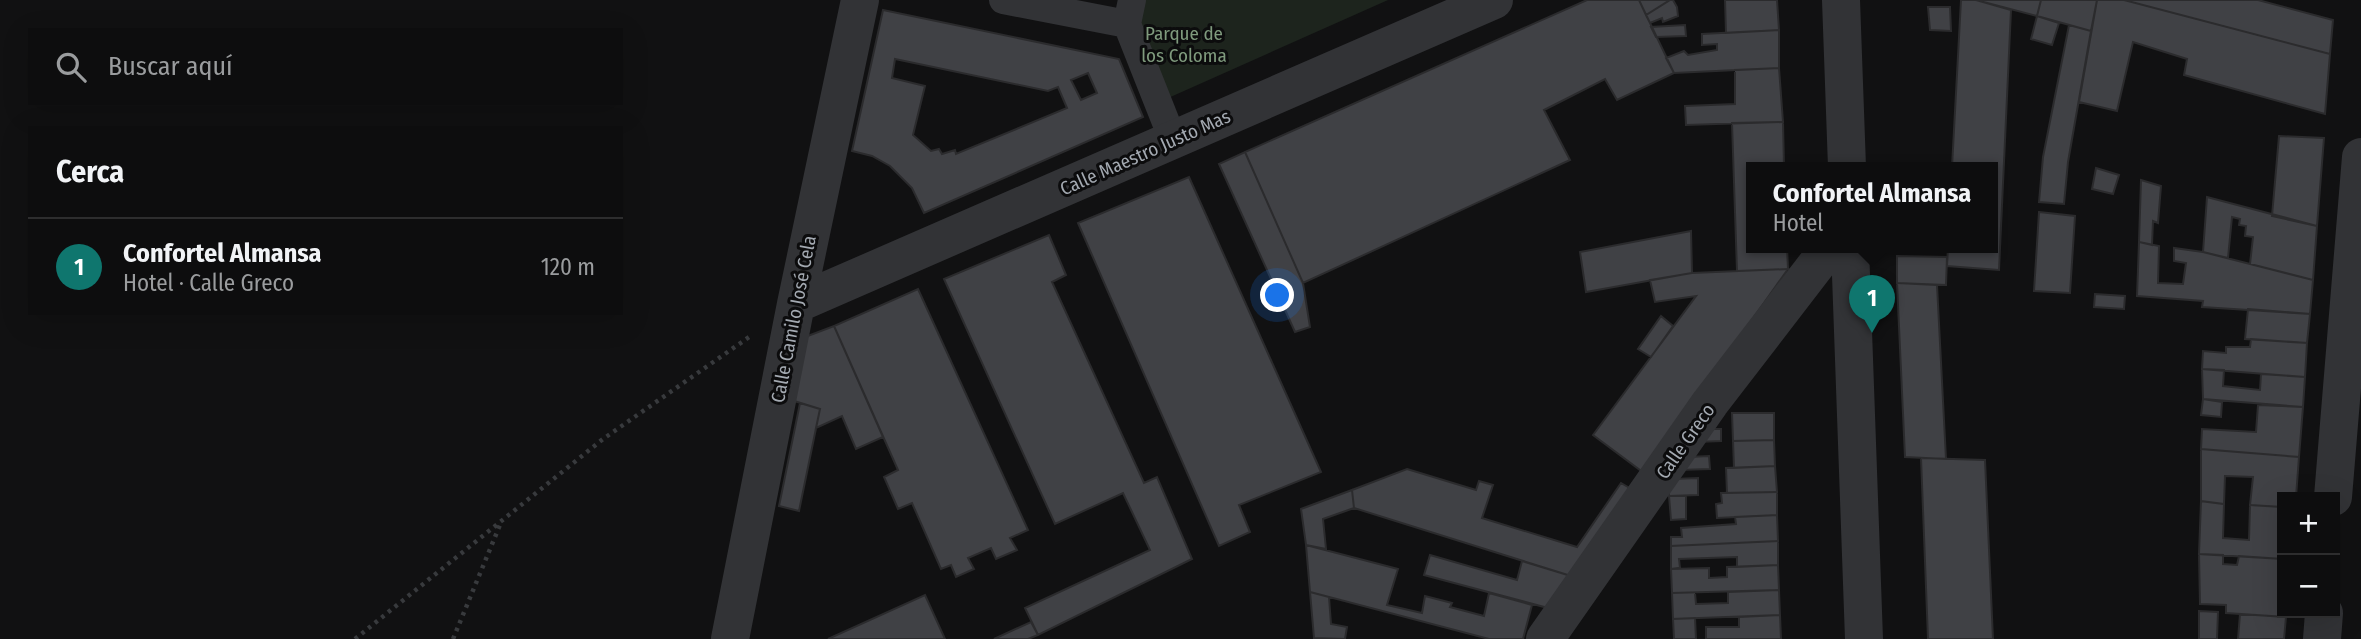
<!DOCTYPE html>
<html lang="es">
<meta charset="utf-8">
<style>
body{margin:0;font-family:"Fira Sans Condensed",sans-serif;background:#161617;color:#f1f3f6}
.controls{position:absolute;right:21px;bottom:21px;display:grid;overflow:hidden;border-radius:0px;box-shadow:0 7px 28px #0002}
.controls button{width:63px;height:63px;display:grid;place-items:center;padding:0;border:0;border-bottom:2px solid #2d2d2e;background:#0d0d0e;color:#f1f3f6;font:35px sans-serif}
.you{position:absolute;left:1278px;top:296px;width:24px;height:24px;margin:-18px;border:5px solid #fff;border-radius:50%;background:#1a73e8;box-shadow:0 0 0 10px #1a73e833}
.badge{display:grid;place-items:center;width:46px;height:46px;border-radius:50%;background:#0f766e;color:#fff;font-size:23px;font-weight:700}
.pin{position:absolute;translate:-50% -58px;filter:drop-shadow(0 2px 4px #0008)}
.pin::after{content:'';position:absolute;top:37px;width:24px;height:21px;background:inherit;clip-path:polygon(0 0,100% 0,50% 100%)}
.popup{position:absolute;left:1746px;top:162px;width:252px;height:91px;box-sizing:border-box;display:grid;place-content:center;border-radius:0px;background:#0d0d0e;filter:drop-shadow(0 2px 5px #0005);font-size:23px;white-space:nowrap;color:#9a9c9e}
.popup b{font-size:26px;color:#f1f3f6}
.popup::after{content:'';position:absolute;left:50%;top:100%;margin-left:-14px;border:14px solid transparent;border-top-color:#0d0d0e}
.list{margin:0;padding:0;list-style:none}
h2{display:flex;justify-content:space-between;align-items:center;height:91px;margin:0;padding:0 28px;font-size:30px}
h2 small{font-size:23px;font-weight:400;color:#9a9c9e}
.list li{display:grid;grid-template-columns:46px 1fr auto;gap:21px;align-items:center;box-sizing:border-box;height:98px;padding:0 28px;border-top:2px solid #2d2d2e}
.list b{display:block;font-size:26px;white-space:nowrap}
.list p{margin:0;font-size:23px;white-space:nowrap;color:#9a9c9e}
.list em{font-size:23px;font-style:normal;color:#9a9c9e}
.icon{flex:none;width:38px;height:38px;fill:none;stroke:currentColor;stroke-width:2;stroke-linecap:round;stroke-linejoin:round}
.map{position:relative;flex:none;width:2361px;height:639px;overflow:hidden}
.search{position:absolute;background:#0d0d0e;box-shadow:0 7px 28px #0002;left:28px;top:28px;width:595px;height:77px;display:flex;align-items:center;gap:18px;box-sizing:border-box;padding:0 24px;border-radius:0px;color:#9a9c9e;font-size:26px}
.panel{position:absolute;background:#0d0d0e;box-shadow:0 7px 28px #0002;left:28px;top:126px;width:595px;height:189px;border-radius:0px}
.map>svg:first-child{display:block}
.green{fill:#1d241d}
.building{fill:#404145;stroke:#2b2b2d;stroke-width:2;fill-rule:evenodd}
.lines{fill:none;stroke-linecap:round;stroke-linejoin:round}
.path{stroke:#383a3d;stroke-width:4.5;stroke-dasharray:3.5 5;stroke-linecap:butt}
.pedestrian{stroke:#323336;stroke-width:28}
.minor{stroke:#323336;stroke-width:38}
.labels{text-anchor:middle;stroke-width:6;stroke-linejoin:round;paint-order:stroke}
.park-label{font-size:19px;fill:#7f9a7d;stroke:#0c0c0d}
.street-label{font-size:19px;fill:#a3a9b1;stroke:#0c0c0d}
</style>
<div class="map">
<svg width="2361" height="639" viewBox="0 0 2361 639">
<rect width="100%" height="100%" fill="#111112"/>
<!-- green -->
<path class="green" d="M1132,0H1388L1157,103Z"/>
<!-- building -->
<path class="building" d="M1587,0H1639L1674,73L1617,100L1605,79L1544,110L1570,160L1303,283L1245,152Z
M1639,0H1670L1646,15Z
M1670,0H1673L1677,7L1678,16L1663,22L1662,18L1650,23L1646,15Z
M1725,0H1777L1779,30L1726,33Z
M1961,0H1976L2011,10L1999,270L1947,266L1948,247H1993V167H1952Z
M1976,0H2041L2037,16Z
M2041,0H2097L2091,31L2037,16Z
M2097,0H2124L2330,54L2325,114L2184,75L2187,59L2133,42L2117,111L2079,102Z
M2124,0H2258L2333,20L2330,54Z
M1928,7H1950L1951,31L1930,30Z
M883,10L1119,59L1143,117L924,213L912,188L890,166L872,156L852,151ZM895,59L1048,91L1058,87L1067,108L956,154L955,150L942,154L939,149L931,151L913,135L925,86L892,78ZM1088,73L1097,93L1081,100L1071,80Z
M2037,16L2059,23L2052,45L2031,39Z
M1685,25L1686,36L1656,37L1651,27Z
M2069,25L2091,31L2068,162L2064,204L2039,202L2043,157Z
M1779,30V68L1674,73L1666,58L1684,51L1688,55L1717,50V44L1702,45V34Z
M1779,68L1783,122L1686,125L1685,106L1735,104V70Z
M1783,122L1784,167H1751V247H1787L1788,269L1737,271L1732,123Z
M2279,136L2324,138L2317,226L2272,216Z
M1245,152L1303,283L1310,327L1295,332L1219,164Z
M2096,168L2119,175L2113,194L2092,189Z
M1189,177L1321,472L1239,505L1250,532L1219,546L1078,223Z
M2141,180L2161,186L2158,223L2153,221L2152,245L2139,242Z
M2207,197L2317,226L2313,280L2250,264L2253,237L2245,236L2246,226L2239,225L2240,219L2232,217L2228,258L2203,252Z
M2039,212L2075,216L2070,293L2034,291Z
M1691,231L1692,273L1586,292L1580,252Z
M1049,235L1066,275L1052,282L1144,483L1157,477L1192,559L1038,635L1025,608L1150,550L1123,493L1055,524L944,279Z
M2139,242L2159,246L2158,283L2183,284L2186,263L2174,261V248L2203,252L2313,280L2310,314L2202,307L2203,301L2137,296Z
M1897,256L1947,257L1946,285L1897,283Z
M1788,269L1644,473L1593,435L1696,296L1655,302L1650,280L1692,273Z
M1897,283L1937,285L1946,459L1905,457Z
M918,289L1028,530L1010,538L1017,550L996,559L991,548L968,558L974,569L956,577L951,565L941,569L912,503L898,509L884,477L898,470L834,326Z
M2095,294L2125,296L2124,309L2094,307Z
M2248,309L2310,314L2307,343L2245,339Z
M1661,316L1673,326L1651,357L1638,349Z
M834,326L883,437L856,449L842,416L816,428L820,409L791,400L805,337Z
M2251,339L2307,343L2305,377L2202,369L2203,351L2226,353V347H2250Z
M2202,369L2224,370L2223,386L2260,390L2261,374L2305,377L2303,407L2203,399Z
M2203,399L2222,402L2221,417L2201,415Z
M800,403L820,409L799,511L779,506Z
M2258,405L2303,407L2299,457L2201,449L2202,429L2256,432Z
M1732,413H1774V440L1733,441Z
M1707,429H1721V441L1698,442Z
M1774,440L1775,466L1734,468L1733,441Z
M2201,449L2299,457L2296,497H2282V507L2250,505L2253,477L2225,476L2224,504L2201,501Z
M1709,456L1710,469L1679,470L1688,457Z
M1921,458L1985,460L1993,639H1928Z
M1775,466L1777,492L1727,493L1726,468Z
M1407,469L1476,490L1479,481L1493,485L1482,518L1577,547L1621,483L1633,490L1571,576L1354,508L1352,490Z
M1698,478V495L1669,496V490L1673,479Z
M1352,490L1354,508L1323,519L1326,549L1306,545L1301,509Z
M1777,492V515L1717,518L1716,504L1722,503L1721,493Z
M1669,496H1686V519L1671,520Z
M2201,501L2224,504L2223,538L2249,540L2250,505L2282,507V559L2199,554Z
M1777,515L1778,541L1671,546V537H1682L1681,528L1736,524L1735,517Z
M1778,541V565L1737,567V557L1679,559L1680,568L1671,569V546Z
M1306,545L1398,569L1387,605L1422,613L1425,596L1452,603L1450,607L1484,616L1489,593L1532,605L1523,639H1489L1310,592Z
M2199,554L2223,555V564L2237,565L2239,556L2282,559V613H2286V617L2226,613V605L2200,604Z
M1430,555L1517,580L1522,561L1571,576L1548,608L1424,575Z
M1778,565L1779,590L1672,593L1671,569L1709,568V578L1727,577V567Z
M1779,590L1780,615L1673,619L1672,593H1695L1696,604L1728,603V592Z
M1310,592L1329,597L1331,624L1347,627L1345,639L1314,638Z
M925,595L945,639H828Z
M2199,611L2218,612L2217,639H2199Z
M2240,614L2286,617L2284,639H2238Z
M1780,615L1781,639H1706V627H1739V617Z
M1695,618L1696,639H1674L1673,619Z
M1031,622L1038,635L1028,639H994Z"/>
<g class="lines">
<!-- path -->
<path class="path" d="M355,639L603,439L752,335
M453,639L502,520"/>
<!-- pedestrian -->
<path class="pedestrian" d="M1003,0L1127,24
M1132,0L1127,24L1173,140"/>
<!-- minor -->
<path class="minor" d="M1841,0L1847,167
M1850,247L1864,639
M796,304L1494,0
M2333,497L2361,157
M730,639L796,304L860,0
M1545,639L1710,403L1830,247
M2322,639L2324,613"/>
</g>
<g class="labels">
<!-- park labels -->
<g class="park-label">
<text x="1184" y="40">Parque de<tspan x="1184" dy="22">los Coloma</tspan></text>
</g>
<!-- street labels -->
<g class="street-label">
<text transform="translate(1145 152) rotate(-24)" y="7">Calle Maestro Justo Mas</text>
<text transform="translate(793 319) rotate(-79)" y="7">Calle Camilo José Cela</text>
<text transform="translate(1685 441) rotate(-55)" y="7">Calle Greco</text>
</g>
</g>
</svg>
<div class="controls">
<button>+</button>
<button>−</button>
</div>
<div class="you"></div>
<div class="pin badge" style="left:1872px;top:333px">1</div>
<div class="popup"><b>Confortel Almansa</b>Hotel</div>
<div class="search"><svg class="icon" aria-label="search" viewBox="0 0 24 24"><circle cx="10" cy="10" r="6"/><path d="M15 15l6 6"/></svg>Buscar aquí</div>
<section class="panel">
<h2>Cerca<small></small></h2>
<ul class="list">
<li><span class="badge">1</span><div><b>Confortel Almansa</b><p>Hotel · Calle Greco</p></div><em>120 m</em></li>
</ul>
</section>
</div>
